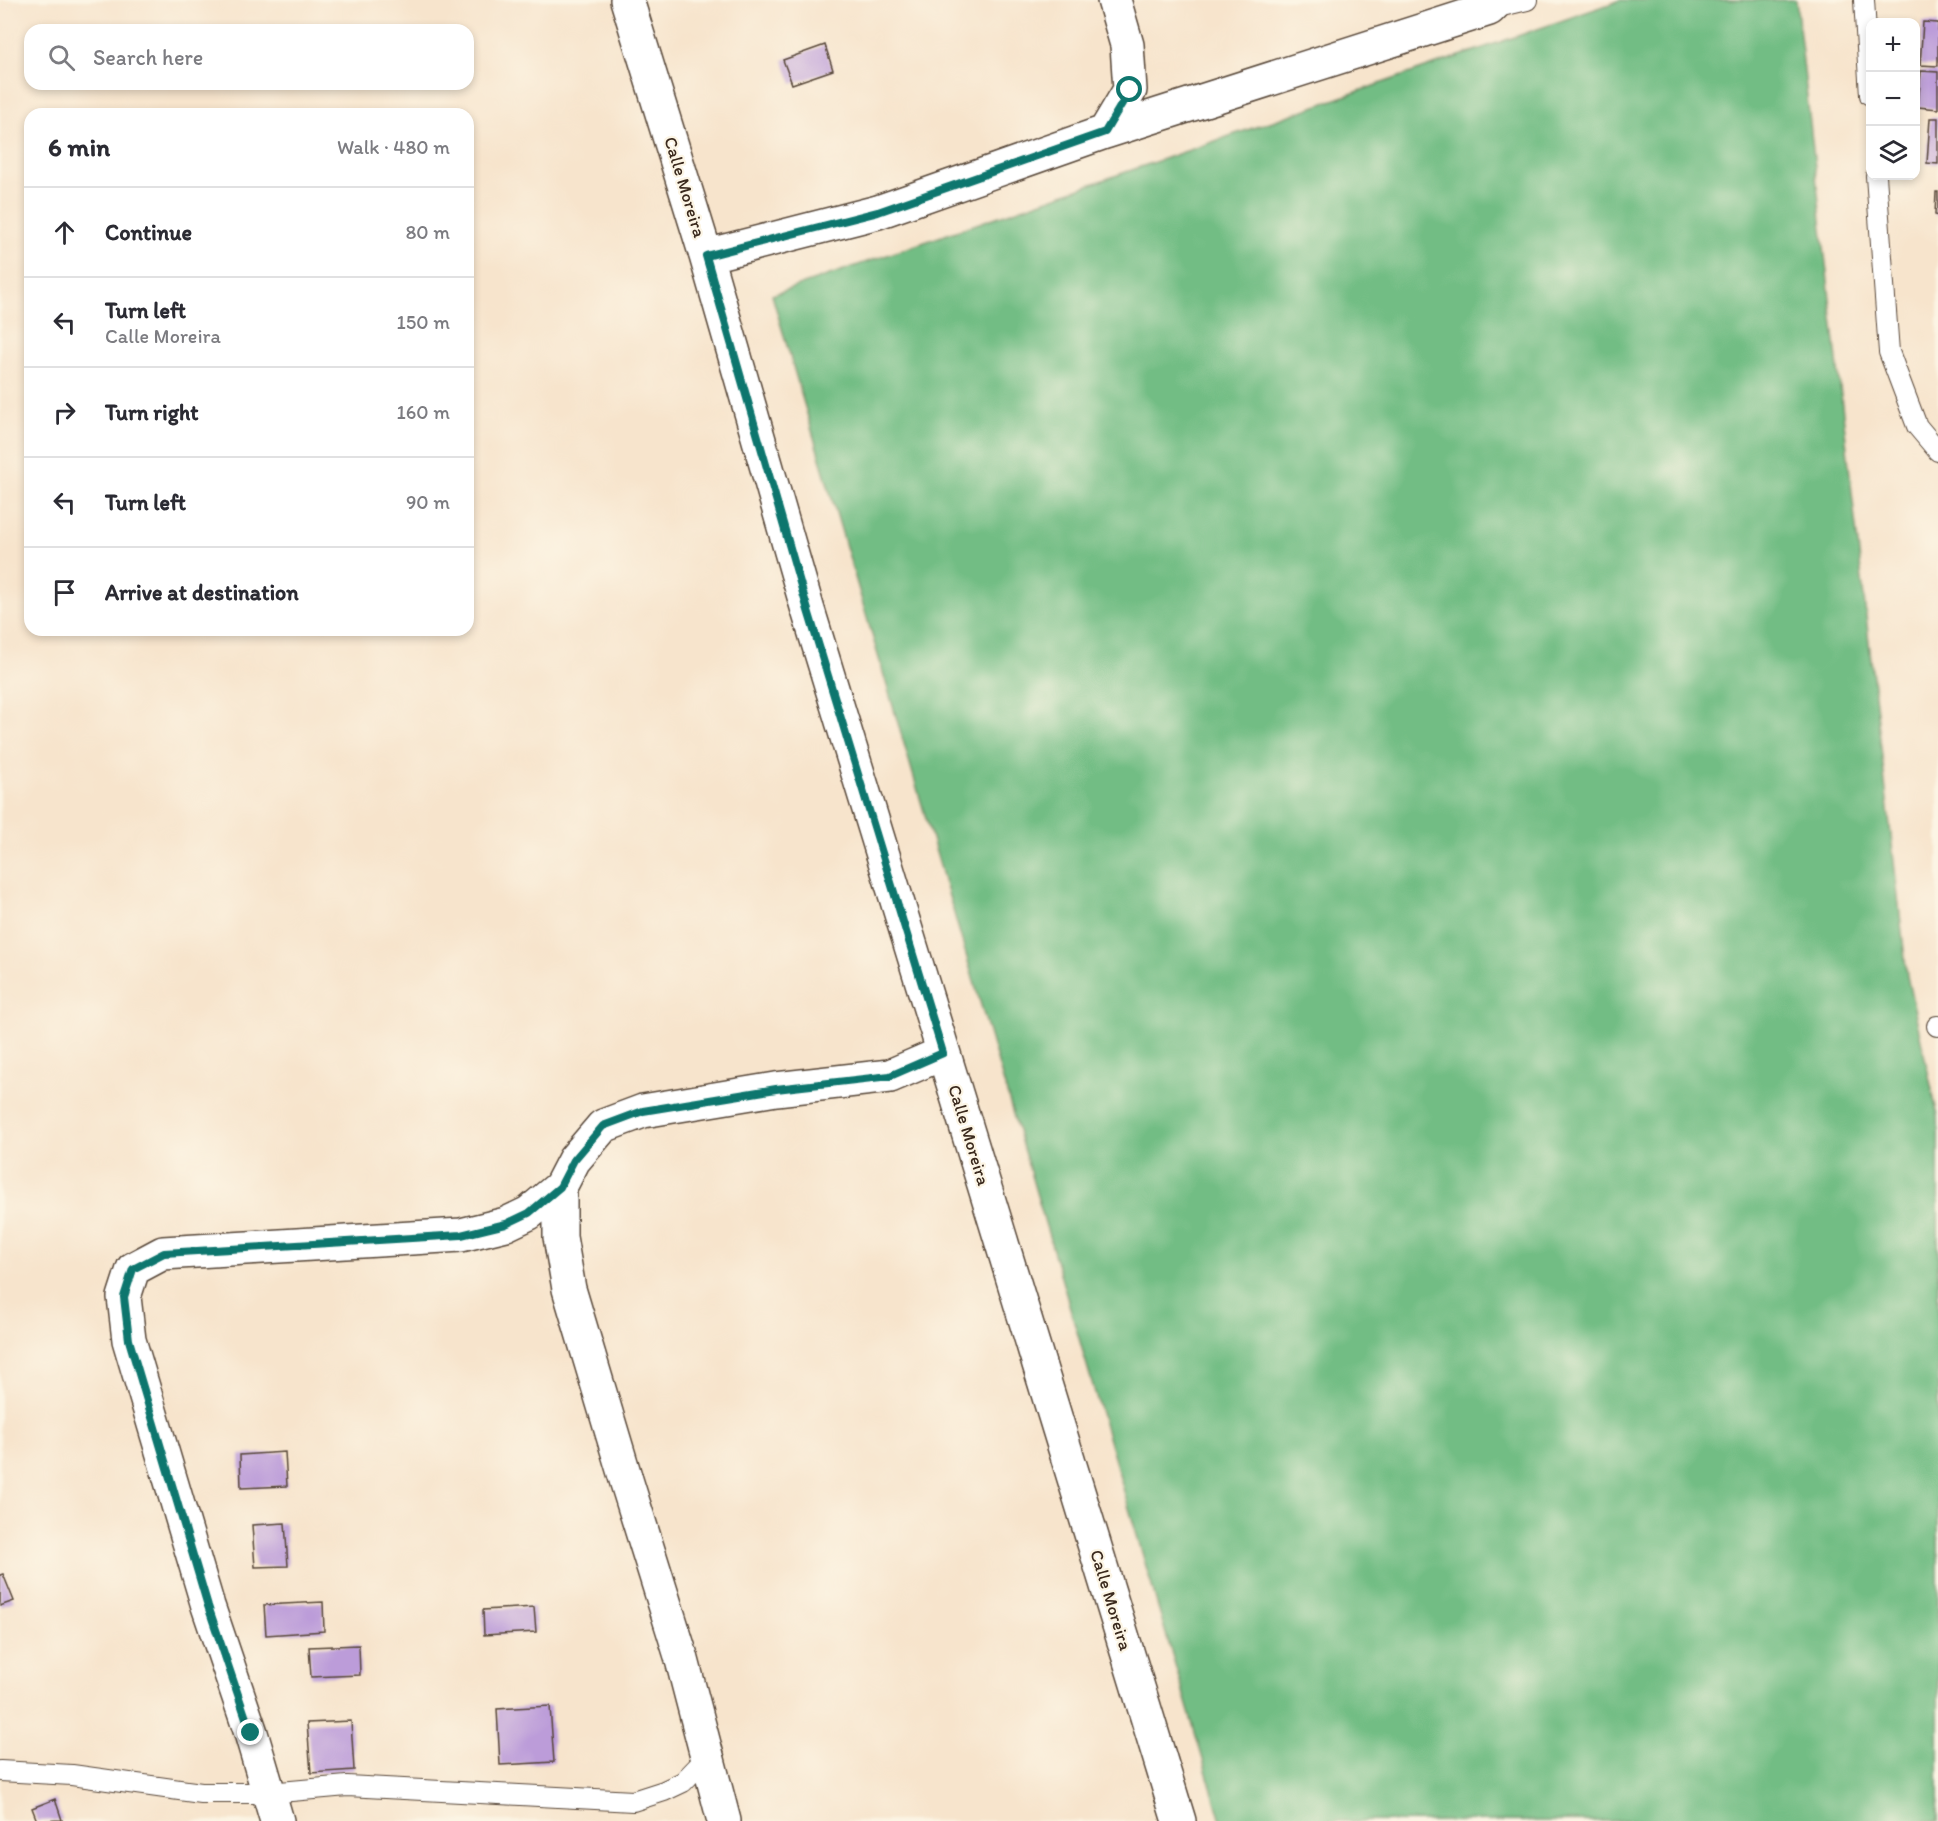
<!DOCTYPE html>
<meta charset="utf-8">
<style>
body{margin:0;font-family:Itim,sans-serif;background:#f2f2f3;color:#2b2b33}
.controls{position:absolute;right:18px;top:18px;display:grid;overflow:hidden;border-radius:12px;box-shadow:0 3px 9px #0003}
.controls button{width:54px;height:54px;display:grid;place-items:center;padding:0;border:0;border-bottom:2px solid #e1e1e2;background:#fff;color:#2b2b33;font:30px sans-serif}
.stop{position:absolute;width:18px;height:18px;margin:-14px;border:4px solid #0f766e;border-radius:50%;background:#fff}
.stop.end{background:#0f766e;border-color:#fff;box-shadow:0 2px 6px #0008}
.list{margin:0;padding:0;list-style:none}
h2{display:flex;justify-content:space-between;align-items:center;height:78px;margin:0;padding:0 24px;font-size:26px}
h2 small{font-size:20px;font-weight:400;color:#7c7c81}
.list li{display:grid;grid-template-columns:39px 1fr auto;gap:18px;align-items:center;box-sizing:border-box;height:90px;padding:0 24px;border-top:2px solid #e1e1e2}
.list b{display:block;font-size:22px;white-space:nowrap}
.list p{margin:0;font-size:20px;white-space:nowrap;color:#7c7c81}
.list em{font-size:20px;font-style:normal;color:#7c7c81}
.icon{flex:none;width:33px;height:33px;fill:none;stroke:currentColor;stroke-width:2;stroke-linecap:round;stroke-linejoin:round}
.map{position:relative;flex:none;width:1938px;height:1821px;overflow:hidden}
.search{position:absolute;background:#fff;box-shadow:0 3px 9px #0003;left:24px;top:24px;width:450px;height:66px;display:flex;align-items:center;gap:15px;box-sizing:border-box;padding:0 21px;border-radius:18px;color:#7c7c81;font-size:22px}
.panel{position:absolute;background:#fff;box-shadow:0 3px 9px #0003;left:24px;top:108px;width:450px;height:528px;border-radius:18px}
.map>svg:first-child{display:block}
.forest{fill:#72bd84;stroke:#567451;stroke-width:1.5}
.building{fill:#bc9cd9}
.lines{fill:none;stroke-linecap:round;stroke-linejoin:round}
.service-casing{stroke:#574638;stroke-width:22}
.minor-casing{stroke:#574638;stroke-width:36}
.service{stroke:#fff;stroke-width:20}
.minor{stroke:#fff;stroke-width:33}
.route{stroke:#0f766e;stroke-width:8}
.labels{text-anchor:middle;stroke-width:4.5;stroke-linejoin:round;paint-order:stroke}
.street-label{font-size:18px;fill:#3b2a1e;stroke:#fcf5e5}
</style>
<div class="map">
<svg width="1938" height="1821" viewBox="0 0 1938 1821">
<rect width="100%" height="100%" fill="#fcf5e5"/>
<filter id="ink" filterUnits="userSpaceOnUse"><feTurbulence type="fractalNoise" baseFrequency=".0167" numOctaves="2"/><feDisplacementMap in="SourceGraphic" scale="12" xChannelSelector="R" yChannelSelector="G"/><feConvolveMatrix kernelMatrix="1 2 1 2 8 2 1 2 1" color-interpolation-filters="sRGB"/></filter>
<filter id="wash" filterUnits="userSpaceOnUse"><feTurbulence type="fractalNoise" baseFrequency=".008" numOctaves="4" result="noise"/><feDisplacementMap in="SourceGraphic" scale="24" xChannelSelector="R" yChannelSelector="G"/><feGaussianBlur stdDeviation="1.35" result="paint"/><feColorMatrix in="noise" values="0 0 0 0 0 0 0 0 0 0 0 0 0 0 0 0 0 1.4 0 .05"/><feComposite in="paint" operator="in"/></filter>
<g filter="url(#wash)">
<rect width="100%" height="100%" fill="#f7e4cc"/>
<!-- forest -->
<path class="forest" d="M1621,0H1796L1907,976L1938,1117V1821H1221L772,295Z"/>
<g id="blocks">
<!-- building -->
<path class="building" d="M1923,22L1938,23V66L1920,65Z
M825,45L833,70L792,84L783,60Z
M1921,71L1938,72V109L1918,107Z
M1930,118H1938V164L1927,163Z
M1936,192H1938V216L1935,215Z
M285,1452L287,1486L241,1488L240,1455Z
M285,1523L288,1566L255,1567L252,1525Z
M3,1574L14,1601L0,1606V1575Z
M323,1602L324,1631L266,1635L264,1605Z
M534,1607L536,1632L484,1635L483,1610Z
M359,1645L360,1675L311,1677L309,1647Z
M550,1706L554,1762L500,1765L497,1709Z
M351,1721L354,1770L311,1773L307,1723Z
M55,1799L62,1820L37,1821L32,1808Z"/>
</g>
</g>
<g filter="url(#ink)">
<use href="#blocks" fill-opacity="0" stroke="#574638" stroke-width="1.5"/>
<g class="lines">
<defs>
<path id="service" d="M1864,0L1870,95
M1489,9L1527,0
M1876,176L1889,352L1917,426L1938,451
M1937,1026H1938
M0,1771L72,1775L201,1793H269L347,1786L633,1801L664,1791L683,1782L707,1757"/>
<path id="minor" d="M627,0L706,256L807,607L1179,1821
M1105,132L1130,90L1127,45L1114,0
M706,256L878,212L1105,132L1489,9L1498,0
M277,1821L251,1733L208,1606L129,1340L124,1297L133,1269L163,1253L461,1235L506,1224L529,1213L560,1187
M724,1821L681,1656L627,1483L569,1289L560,1237V1187L574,1160L603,1126L643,1111L776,1089L890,1076L943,1053"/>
</defs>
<!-- service casing -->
<use href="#service" class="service-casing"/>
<!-- minor casing -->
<use href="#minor" class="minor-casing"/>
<!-- service -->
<use href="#service" class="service"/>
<!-- minor -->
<use href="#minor" class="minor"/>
</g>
</g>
<g class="lines" filter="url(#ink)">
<!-- route -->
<path class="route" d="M251,1733L208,1606L129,1340L124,1297L133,1269L164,1253L461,1235L506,1224L529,1213L560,1187L574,1160L603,1126L643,1111L776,1089L890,1076L943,1053L807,607L706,256L878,212L1105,132L1130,90"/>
</g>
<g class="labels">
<!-- street labels -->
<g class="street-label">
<text transform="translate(685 187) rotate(73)" y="6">Calle Moreira</text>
<text transform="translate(969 1135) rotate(73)" y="6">Calle Moreira</text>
<text transform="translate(1111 1600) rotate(73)" y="6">Calle Moreira</text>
</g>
</g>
</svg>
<div class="controls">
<button>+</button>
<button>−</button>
<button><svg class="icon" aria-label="layers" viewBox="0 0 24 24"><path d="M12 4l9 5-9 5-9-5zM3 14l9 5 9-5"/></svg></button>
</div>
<div class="stop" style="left:1130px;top:90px"></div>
<div class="stop end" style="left:251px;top:1733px"></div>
<div class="search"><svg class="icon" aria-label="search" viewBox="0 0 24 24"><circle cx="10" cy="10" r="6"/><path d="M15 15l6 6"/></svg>Search here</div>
<section class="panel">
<h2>6 min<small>Walk · 480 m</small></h2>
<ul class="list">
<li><svg class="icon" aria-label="ahead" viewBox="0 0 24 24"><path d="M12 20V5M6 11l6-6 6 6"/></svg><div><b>Continue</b></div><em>80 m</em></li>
<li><svg class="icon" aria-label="left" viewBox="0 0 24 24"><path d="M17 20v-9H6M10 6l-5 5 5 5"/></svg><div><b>Turn left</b><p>Calle Moreira</p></div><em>150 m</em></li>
<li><svg class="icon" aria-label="right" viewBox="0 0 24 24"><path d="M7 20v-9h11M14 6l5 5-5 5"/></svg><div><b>Turn right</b></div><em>160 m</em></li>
<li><svg class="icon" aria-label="left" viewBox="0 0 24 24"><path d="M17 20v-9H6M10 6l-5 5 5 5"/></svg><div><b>Turn left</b></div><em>90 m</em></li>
<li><svg class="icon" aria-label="arrive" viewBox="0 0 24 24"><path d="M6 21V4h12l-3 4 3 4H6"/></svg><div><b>Arrive at destination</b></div></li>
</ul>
</section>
</div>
